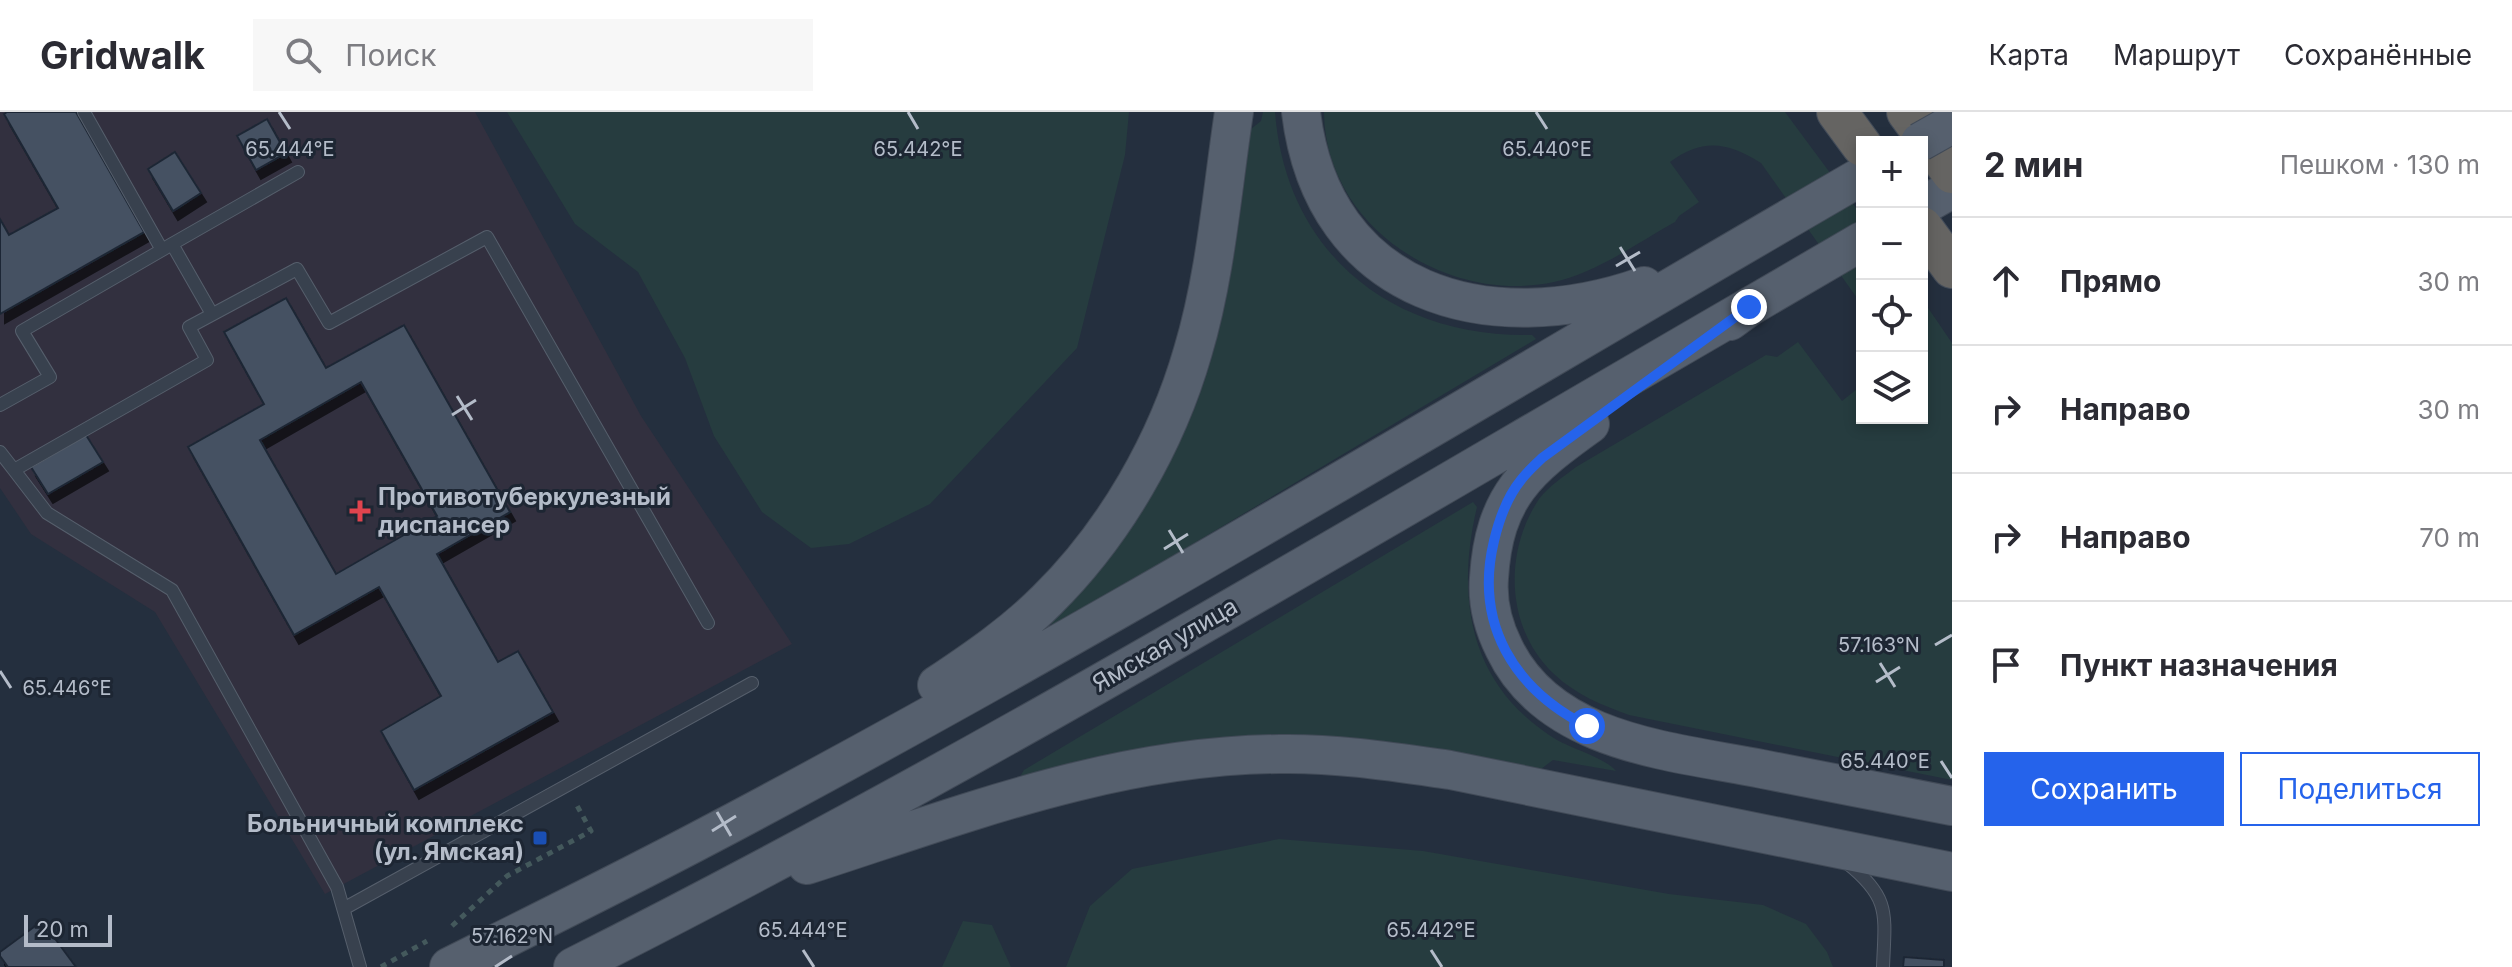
<!DOCTYPE html>
<html lang="ru">
<meta charset="utf-8">
<style>
body{margin:0;font-family:Inter,sans-serif;background:#f7f7f7;color:#2b2b33}
.controls{position:absolute;right:24px;top:24px;display:grid;overflow:hidden;border-radius:0px;box-shadow:0 4px 12px #0003}
.controls button{width:72px;height:72px;display:grid;place-items:center;padding:0;border:0;border-bottom:2px solid #e1e1e2;background:#fff;color:#2b2b33;font:40px sans-serif}
.scale{position:absolute;left:24px;bottom:20px;width:88px;box-sizing:border-box;padding-left:8px;border:4px solid #b4bcc9;border-top:0;font-size:22px;line-height:28px;white-space:nowrap;color:#b4bcc9;-webkit-text-stroke:6px #1d2633;paint-order:stroke}
.stop{position:absolute;width:24px;height:24px;margin:-18px;border:6px solid #2563eb;border-radius:50%;background:#fff}
.stop.end{background:#2563eb;border-color:#fff;box-shadow:0 2px 8px #0008}
.list{margin:0;padding:0;list-style:none}
h2{display:flex;justify-content:space-between;align-items:center;height:104px;margin:0;padding:0 32px;font-size:34px}
h2 small{font-size:26px;font-weight:400;color:#7c7c81}
.list li{display:grid;grid-template-columns:52px 1fr auto;gap:24px;align-items:center;box-sizing:border-box;height:128px;padding:0 32px;border-top:2px solid #e1e1e2}
.list b{display:block;font-size:30px;white-space:nowrap}
.list em{font-size:26px;font-style:normal;color:#7c7c81}
.actions{display:flex;gap:16px;padding:24px 32px}
.actions a{flex:1;padding:18px 0;border:2px solid #2563eb;border-radius:0px;text-align:center;font-size:28px;color:#2563eb}
.actions .main{background:#2563eb;color:#fff}
.icon{flex:none;width:44px;height:44px;fill:none;stroke:currentColor;stroke-width:2;stroke-linecap:round;stroke-linejoin:round}
.map{position:relative;flex:none;width:1952px;height:855px;overflow:hidden}
header{display:flex;align-items:center;gap:48px;box-sizing:border-box;height:112px;padding:0 40px;background:#fff;border-bottom:2px solid #e1e1e2}
header strong{font-size:38px}
nav{display:flex;gap:44px;margin-inline-start:auto;font-size:28px}
.search{width:560px;height:72px;background:#f7f7f7;display:flex;align-items:center;gap:20px;box-sizing:border-box;padding:0 28px;border-radius:0px;color:#7c7c81;font-size:30px}
main{display:flex}
aside{flex:1;background:#fff}
.map>svg:first-child{display:block}
.medical{fill:#32303f}
.green{fill:#263c3f}
.building{fill:#455162;stroke:#1f2835;stroke-width:2;fill-rule:evenodd;filter:url(#shadow)}
.lines{fill:none;stroke-linecap:round;stroke-linejoin:round}
.service-casing{stroke:#565f6c;stroke-width:14}
.primary-casing{stroke:#414a57;stroke-width:40}
.trunk-casing{stroke:#434c59;stroke-width:42}
.path{stroke:#44595c;stroke-width:5;stroke-dasharray:6 6;stroke-linecap:butt}
.service{stroke:#38414e;stroke-width:12}
.primary{stroke:#56606e;stroke-width:38}
.trunk{stroke:#656462;stroke-width:40}
.primary-bridge-casing{stroke:#414a57;stroke-width:40;stroke-linecap:butt}
.primary-bridge{stroke:#56606e;stroke-width:38}
.route{stroke:#2563eb;stroke-width:10}
.ticks{fill:none;stroke:#b4bcc9;stroke-width:3}
.health-dot{fill:#e0444e;stroke:#1d2633;stroke-width:3}
.transit-dot{fill:#1a4fb4;stroke:#1d2633;stroke-width:3}
.labels{text-anchor:middle;stroke-width:6;stroke-linejoin:round;paint-order:stroke}
.poi-label{font-size:24px;font-weight:bold;fill:#b4bcc9;stroke:#1d2633;text-anchor:start}
.street-label{font-size:24px;fill:#b4bcc9;stroke:#1d2633}
.ticks-label{font-size:20px;text-anchor:middle;fill:#b4bcc9;stroke:#1d2633;stroke-width:6;stroke-linejoin:round;paint-order:stroke}
</style>
<header>
<strong>Gridwalk</strong>
<div class="search"><svg class="icon" aria-label="search" viewBox="0 0 24 24"><circle cx="10" cy="10" r="6"/><path d="M15 15l6 6"/></svg>Поиск</div>
<nav><a>Карта</a><a>Маршрут</a><a>Сохранённые</a></nav>
</header>
<main>
<div class="map">
<svg width="1952" height="855" viewBox="0 0 1952 855">
<defs>
<filter id="shadow"><feDropShadow dx="5" dy="9" stdDeviation="0" flood-color="#0009"/></filter>
</defs>
<rect width="100%" height="100%" fill="#242f3e"/>
<!-- medical -->
<path class="medical" d="M0,0H475L641,304L792,532L325,782L155,500L31,422L0,376Z"/>
<!-- green -->
<path class="green" d="M507,0H1129L1125,43L1077,236L930,392L849,432L811,436L762,400L714,324L685,246L638,160L575,112Z
M1263,0H1275C1286,142 1393,226 1532,223L1536,227L1057,513H1052L1051,509C1075,478 1098,448 1122,417C1134,401 1148,385 1159,368C1224,263 1236,137 1251,17L1261,9Z
M1324,0H1785L1862,104V193L1761,51C1727,30 1703,26 1670,50L1699,90L1679,104L1675,110C1639,130 1594,162 1554,170C1448,193 1325,115 1324,0Z
M1922,187L1952,231V668L1629,603C1602,593 1576,583 1554,562C1506,517 1503,441 1539,387C1549,374 1563,365 1576,355L1766,243L1777,245L1798,230L1842,289L1862,273V306H1922Z
M1473,390L1477,395C1455,488 1470,575 1557,628C1573,637 1607,647 1616,659L1553,648L1541,657L1457,642L1023,665L1021,663L1024,658Z
M1279,727L1423,739L1669,782L1763,793L1806,812L1827,840L1833,855H1066L1090,794L1132,757Z
M963,809L992,813L1011,855H942Z"/>
<!-- building -->
<path class="building" d="M7,0H76L144,120L0,202V107L9,123L58,96L4,2Z
M267,7L286,41L256,58L237,24Z
M175,40L201,81L173,99L148,57Z
M286,186L326,256L404,213L510,400L437,442L498,550L518,539L553,600L414,678L381,619L441,584L379,475L294,523L188,335L264,292L224,220ZM361,270L437,404L336,462L260,328Z
M86,323L103,350L48,382L31,355Z
M42,809L76,855H8L0,844V840Z
M1904,845L1944,848V855H1903Z"/>
<g class="lines">
<defs>
<path id="service" d="M84,0L162,138L172,132L212,202
M172,132L298,60
M0,293L50,265L22,219L162,138
M0,340L14,358L207,248L189,215L297,157L329,211L487,125L708,511
M14,358L47,401L172,478L337,775L360,855
M1847,751C1891,786 1885,802 1883,855
M345,796L752,571"/>
<path id="primary" d="M1301,0C1323,183 1489,229 1644,174
M1922,94L1952,77
M1730,209L1749,195L1862,129
M1590,312C1527,357 1494,384 1489,466C1487,491 1493,514 1504,536C1549,631 1671,639 1762,657C1825,669 1889,682 1952,694
M937,573C976,547 1014,521 1047,488C1115,421 1167,330 1193,239C1216,162 1222,79 1234,0
M807,753C962,703 1115,643 1280,642C1337,641 1394,650 1450,658L1952,760
M449,855C531,814 614,773 696,730C1092,522 1475,288 1862,64
M573,855C975,653 1360,420 1749,195"/>
<path id="trunk" d="M1837,0L1862,34
M1907,0L1952,61
M1922,115L1952,156"/>
</defs>
<!-- service casing -->
<use href="#service" class="service-casing"/>
<!-- primary casing -->
<use href="#primary" class="primary-casing"/>
<!-- trunk casing -->
<use href="#trunk" class="trunk-casing"/>
<!-- path -->
<path class="path" d="M452,814L507,764L591,719L575,690
M381,855L427,829"/>
<!-- service -->
<use href="#service" class="service"/>
<!-- primary -->
<use href="#primary" class="primary"/>
<!-- trunk -->
<use href="#trunk" class="trunk"/>
<defs>
<path id="primary-bridge" d="M1920,30L1952,12"/>
</defs>
<!-- primary-bridge casing -->
<use href="#primary-bridge" class="primary-bridge-casing"/>
<!-- primary-bridge -->
<use href="#primary-bridge" class="primary-bridge"/>
</g>
<g class="lines">
<!-- route -->
<path class="route" d="M1587,614C1514,577 1474,512 1494,429C1499,408 1507,385 1521,368C1527,360 1535,353 1542,346L1749,195"/>
</g>
<!-- ticks -->
<path class="ticks" d="M279,0L290,17M908,0L918,17M1536,0L1547,17M1620,135L1635,159M1616,154L1640,140M457,284L472,308M452,303L476,288M1169,418L1183,441M1164,437L1188,422M1935,533L1952,523M1880,551L1895,575M0,559L11,576M1876,570L1900,555M1941,649L1952,666M717,700L731,724M712,719L736,704M803,838L814,855M1431,838L1442,855M495,855L512,844"/>
<!-- markers -->
<path class="health-dot" d="M356 387h8v8h8v8h-8v8h-8v-8h-8v-8h8z"/>
<rect class="transit-dot" x="532" y="718" width="16" height="16" rx="4"/>
<g class="labels">
<!-- poi labels -->
<g class="poi-label">
<text x="378" y="393">Противотуберкулезный<tspan x="378" dy="28">диспансер</tspan></text>
<text x="524" y="720" text-anchor="end">Больничный комплекс<tspan x="524" dy="28">(ул. Ямская)</tspan></text>
</g>
<!-- street labels -->
<g class="street-label">
<text transform="translate(1165 533) rotate(-30)" y="8">Ямская улица</text>
</g>
</g>
<g class="ticks-label">
<text x="290" y="44">65.444°E</text>
<text x="918" y="44">65.442°E</text>
<text x="1547" y="44">65.440°E</text>
<text x="1879" y="540">57.163°N</text>
<text x="67" y="583">65.446°E</text>
<text x="1885" y="656">65.440°E</text>
<text x="803" y="825">65.444°E</text>
<text x="1431" y="825">65.442°E</text>
<text x="512" y="831">57.162°N</text>
</g>
</svg>
<div class="controls">
<button>+</button>
<button>−</button>
<button><svg class="icon" aria-label="locate" viewBox="0 0 24 24"><circle cx="12" cy="12" r="6"/><path d="M12 2v4M12 18v4M2 12h4M18 12h4"/></svg></button>
<button><svg class="icon" aria-label="layers" viewBox="0 0 24 24"><path d="M12 4l9 5-9 5-9-5zM3 14l9 5 9-5"/></svg></button>
</div>
<div class="scale">20 m</div>
<div class="stop" style="left:1587px;top:614px"></div>
<div class="stop end" style="left:1749px;top:195px"></div>
</div>
<aside>
<h2>2 мин<small>Пешком · 130 m</small></h2>
<ul class="list">
<li><svg class="icon" aria-label="ahead" viewBox="0 0 24 24"><path d="M12 20V5M6 11l6-6 6 6"/></svg><div><b>Прямо</b></div><em>30 m</em></li>
<li><svg class="icon" aria-label="right" viewBox="0 0 24 24"><path d="M7 20v-9h11M14 6l5 5-5 5"/></svg><div><b>Направо</b></div><em>30 m</em></li>
<li><svg class="icon" aria-label="right" viewBox="0 0 24 24"><path d="M7 20v-9h11M14 6l5 5-5 5"/></svg><div><b>Направо</b></div><em>70 m</em></li>
<li><svg class="icon" aria-label="arrive" viewBox="0 0 24 24"><path d="M6 21V4h12l-3 4 3 4H6"/></svg><div><b>Пункт назначения</b></div></li>
</ul>
<div class="actions"><a class="main">Сохранить</a><a>Поделиться</a></div>
</aside>
</main>
